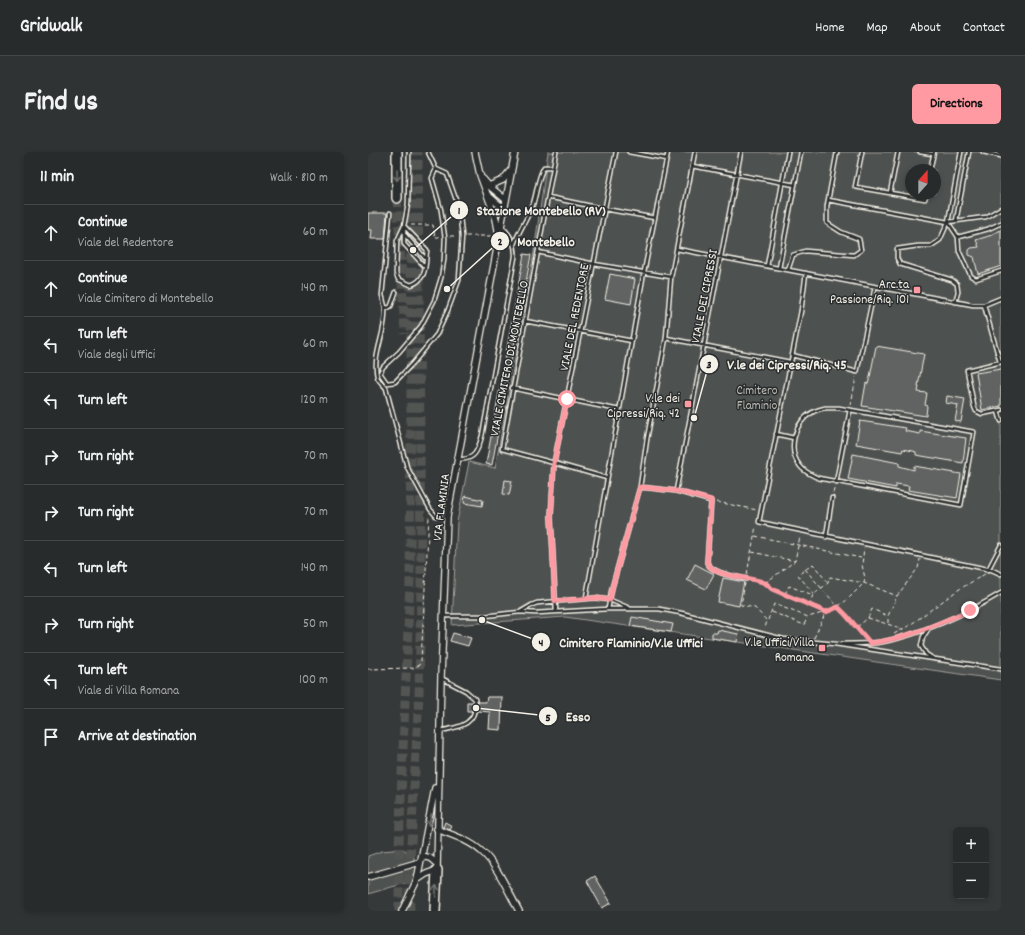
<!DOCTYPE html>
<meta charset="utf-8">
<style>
body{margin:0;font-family:Dekko,sans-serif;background:#303333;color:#f1f3f6}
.controls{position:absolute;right:12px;bottom:12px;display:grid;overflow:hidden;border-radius:6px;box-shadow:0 2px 6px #0003}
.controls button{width:36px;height:36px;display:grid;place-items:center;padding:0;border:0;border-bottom:1px solid #444747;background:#282b2b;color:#f1f3f6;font:20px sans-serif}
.compass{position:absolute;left:537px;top:12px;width:36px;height:36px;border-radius:50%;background:#282b2b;box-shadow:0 2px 6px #0003;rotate:21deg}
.stop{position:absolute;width:12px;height:12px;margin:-9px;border:3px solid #ff9aa2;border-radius:50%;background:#fff}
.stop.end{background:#ff9aa2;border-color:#fff;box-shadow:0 1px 4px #0008}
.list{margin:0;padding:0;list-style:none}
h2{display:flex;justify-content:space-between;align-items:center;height:52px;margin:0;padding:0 16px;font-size:17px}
h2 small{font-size:13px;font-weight:400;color:#a5a7a9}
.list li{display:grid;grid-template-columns:26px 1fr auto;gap:12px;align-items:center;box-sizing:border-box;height:56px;padding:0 16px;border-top:1px solid #444747}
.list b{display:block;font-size:15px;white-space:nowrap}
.list p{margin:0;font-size:13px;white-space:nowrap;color:#a5a7a9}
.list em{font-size:13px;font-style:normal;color:#a5a7a9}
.icon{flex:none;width:22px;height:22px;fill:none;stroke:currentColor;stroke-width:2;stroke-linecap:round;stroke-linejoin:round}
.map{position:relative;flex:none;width:633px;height:759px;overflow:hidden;border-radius:6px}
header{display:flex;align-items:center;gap:24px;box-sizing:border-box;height:56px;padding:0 20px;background:#282b2b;border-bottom:1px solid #444747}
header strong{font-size:19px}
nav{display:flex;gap:22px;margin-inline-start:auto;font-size:14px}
.intro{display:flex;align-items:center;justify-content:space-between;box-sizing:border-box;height:96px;padding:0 24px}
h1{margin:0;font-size:28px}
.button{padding:10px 18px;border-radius:6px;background:#ff9aa2;color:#111;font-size:14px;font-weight:700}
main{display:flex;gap:24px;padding:0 24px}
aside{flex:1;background:#282b2b;border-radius:6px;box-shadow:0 2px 6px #0003}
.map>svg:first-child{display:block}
.green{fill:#4e514f;stroke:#a1a19c;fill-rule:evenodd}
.building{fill:#616362;stroke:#f4f1e8}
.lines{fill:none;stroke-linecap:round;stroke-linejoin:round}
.trunk-tunnel{stroke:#525553;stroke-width:9;stroke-dasharray:9 4.5;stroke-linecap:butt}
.service-casing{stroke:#f4f1e8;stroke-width:5.5}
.minor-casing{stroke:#f4f1e8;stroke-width:8}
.trunk-casing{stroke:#f4f1e8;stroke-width:12}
.path{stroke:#f4f1e8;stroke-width:1;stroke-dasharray:4 3;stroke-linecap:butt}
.service{stroke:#2a2d2e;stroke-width:2.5}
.minor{stroke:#2a2d2e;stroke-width:5.5}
.trunk{stroke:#2a2d2e;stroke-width:9}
.oneway{stroke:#71726f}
.route{stroke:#ff9aa2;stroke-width:5}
.poi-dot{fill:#ff9aa2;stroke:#2a2d2e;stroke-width:1.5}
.labels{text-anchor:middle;stroke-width:3;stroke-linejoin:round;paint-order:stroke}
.poi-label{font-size:13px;fill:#f4f1e8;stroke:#2a2d2e;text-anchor:end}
.street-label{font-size:13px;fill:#f4f1e8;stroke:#2a2d2e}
.park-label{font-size:13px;fill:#bab9b2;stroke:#2a2d2e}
.leader{fill:none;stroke:#f4f1e8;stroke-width:1.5}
.callout-dot{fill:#f4f1e8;stroke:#2a2d2e;stroke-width:1.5}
.mark-label{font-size:12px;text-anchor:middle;font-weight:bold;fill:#111}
.callout-label{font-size:14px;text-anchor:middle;font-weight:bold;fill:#f4f1e8;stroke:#2a2d2e;stroke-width:3;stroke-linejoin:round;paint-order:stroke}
</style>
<header>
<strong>Gridwalk</strong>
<nav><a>Home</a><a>Map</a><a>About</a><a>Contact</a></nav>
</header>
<div class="intro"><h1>Find us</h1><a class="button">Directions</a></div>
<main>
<aside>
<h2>11 min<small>Walk · 810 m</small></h2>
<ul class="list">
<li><svg class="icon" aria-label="ahead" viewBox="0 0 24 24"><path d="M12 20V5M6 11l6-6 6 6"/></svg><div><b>Continue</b><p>Viale del Redentore</p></div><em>60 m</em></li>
<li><svg class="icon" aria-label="ahead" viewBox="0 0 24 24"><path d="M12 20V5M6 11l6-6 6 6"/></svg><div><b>Continue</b><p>Viale Cimitero di Montebello</p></div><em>140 m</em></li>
<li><svg class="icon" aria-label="left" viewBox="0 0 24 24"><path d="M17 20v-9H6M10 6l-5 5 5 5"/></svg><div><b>Turn left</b><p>Viale degli Uffici</p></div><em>60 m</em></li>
<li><svg class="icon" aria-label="left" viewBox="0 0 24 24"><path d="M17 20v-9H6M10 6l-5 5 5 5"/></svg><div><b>Turn left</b></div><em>120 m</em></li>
<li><svg class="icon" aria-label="right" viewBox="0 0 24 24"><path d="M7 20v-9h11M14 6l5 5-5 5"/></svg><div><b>Turn right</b></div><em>70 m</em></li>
<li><svg class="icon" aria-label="right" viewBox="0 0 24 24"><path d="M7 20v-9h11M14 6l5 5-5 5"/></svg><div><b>Turn right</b></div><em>70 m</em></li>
<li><svg class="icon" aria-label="left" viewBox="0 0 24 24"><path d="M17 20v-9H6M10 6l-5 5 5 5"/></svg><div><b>Turn left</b></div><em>140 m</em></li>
<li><svg class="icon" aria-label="right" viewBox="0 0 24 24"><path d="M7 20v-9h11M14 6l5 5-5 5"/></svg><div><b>Turn right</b></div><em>50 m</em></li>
<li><svg class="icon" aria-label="left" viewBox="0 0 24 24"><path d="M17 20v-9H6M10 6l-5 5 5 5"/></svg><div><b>Turn left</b><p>Viale di Villa Romana</p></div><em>100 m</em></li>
<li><svg class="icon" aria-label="arrive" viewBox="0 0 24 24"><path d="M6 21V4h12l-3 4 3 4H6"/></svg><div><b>Arrive at destination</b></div></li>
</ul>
</aside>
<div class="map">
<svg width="633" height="759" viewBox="0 0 633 759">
<rect width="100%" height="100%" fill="#363939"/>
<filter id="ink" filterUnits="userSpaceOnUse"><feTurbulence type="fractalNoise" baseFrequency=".025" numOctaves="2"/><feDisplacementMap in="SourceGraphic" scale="8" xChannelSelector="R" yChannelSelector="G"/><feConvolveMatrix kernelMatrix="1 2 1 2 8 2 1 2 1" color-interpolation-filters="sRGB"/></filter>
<g filter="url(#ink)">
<!-- green -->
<path class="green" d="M180,0H633V528L197,465L84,473L89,370L101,310L127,316L166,100ZM543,18H567V42H543Z
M35,697L46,705L44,729L0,742V704L14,699Z"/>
<!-- building -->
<path class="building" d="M0,61H19L17,87H3L4,78H0Z
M633,78V114L610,122L606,105L601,103V98L603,96L611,95L608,88L624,83V82Z
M156,102L163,103L124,313L118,312Z
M242,122L267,127L263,152L237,147Z
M508,194L556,202L550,234H551L550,240L559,241L557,253L559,254L558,264L494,254L498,231L500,232L502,225Z
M633,217V254L614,258L608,221Z
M579,244L597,247L593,270L587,269L590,253L578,251Z
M492,269L538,276L537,279L552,282V279L598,286L595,311L548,303V300L545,299L535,297L534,300L488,292Z
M485,302L531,311V314L546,318V314L593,322L589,346L540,338L541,334L528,332V336L480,327Z
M137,328L144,329L141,343L135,342Z
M97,344L115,348L114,354L96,351Z
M327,412L346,422L338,437L319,428Z
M355,426L376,430L371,454L350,450Z
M264,465L305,472L303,480L262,474Z
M350,478L370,482L369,490L344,486V481H349Z
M85,481L103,486L100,494L82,489Z
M119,545H134L133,578L121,577L122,560L109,559L110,550H118Z
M99,550H104V559H99Z
M77,670L84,674L82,678L75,675Z
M227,724L243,751L234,756L219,729Z"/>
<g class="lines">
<!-- trunk-tunnel -->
<path class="trunk-tunnel" d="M29,46L37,182
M31,759V693L42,429L43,243L42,0
M42,759L41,730L51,542L53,431L50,0"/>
<defs>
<path id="service" d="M41,0L40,52L36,74V92L57,115
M60,0L68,17
M188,0L134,297L186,311L183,365L188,460
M261,0L299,7
M494,0L487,35L557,47L558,42
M552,0L565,2
M615,0L633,4
M324,14L427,33
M68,17L79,22L91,56L94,84L91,128L80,158L69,182L45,211L27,230L19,231L12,221L15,215L31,200L53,174L66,149L73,126L76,108L77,86L73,58L64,26Z
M562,18L566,0
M522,41L530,0
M180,45L237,57L287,66
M460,48L580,70L618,65L633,56
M22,61L14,143L17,155L20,156L23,154L28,140
M588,69L601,0
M580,70L590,85
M633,71L620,77L590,85L591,99L603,124L608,127L633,119
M36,74L59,98C57,112 60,127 43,133L30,127L28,121L29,89Z
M37,83L57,106
M146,92C151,79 159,67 164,55C169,42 169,27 176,15H185
M309,97L605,153H616L633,146
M170,100L226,112L303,125
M399,114L420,0
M411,116L433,0
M420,118L425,103L437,99L486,103L493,98L491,87L473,80L459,71V54L469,0
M438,121L433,159L391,370L624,418L633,422
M587,150L590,140L589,132L584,128L532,112L529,106V97L550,94H563L572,88L580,70L593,0
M616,153L632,210
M17,155C17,161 17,166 16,171C14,188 5,206 9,224C10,229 15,232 18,236L39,315L62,357L68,364L78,365
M157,169L264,189
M298,186L422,210
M424,203L489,220L507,135
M633,210L599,218L606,254L608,259L614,262L633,258
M144,236L251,258
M457,256H471L606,280L593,353L450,326C444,323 436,320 432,314C419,298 426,270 445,260C448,258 453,257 457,256Z
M630,259L633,269
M408,282L426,286
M90,307C107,309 110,298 114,284L147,105C148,92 143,83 134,75
M239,326L186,311L248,0
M468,330L482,258
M272,335L308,339L343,349L339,411C346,422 366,424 378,427
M308,339L373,0
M458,385L464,346
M620,418L633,393
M218,446L276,120L300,0
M240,457L244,436L272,335L279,287L298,186L303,125L327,0
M152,460L164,453L169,451L227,446L242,448L261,456
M76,464H117L152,460L168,461L240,457H291L313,461L415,487L467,492L633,517
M561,476L555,485L553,494L558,502L566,507
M474,492C487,492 500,492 514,490C551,483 600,461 633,441
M72,579C93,575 110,572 107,547L98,539L73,526"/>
<path id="minor" d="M107,0L112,23L128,67L131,83
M115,27L121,34L138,48
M121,34L135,28L142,19
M121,44L130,52L137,56
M69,677C84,683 101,688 113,699C128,711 141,741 151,759
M54,704L62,706L69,712
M0,725L52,710
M49,728L58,722L69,718L73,525L79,365L147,0
M34,759L49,728L67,636"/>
<path id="trunk" d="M29,0V46
M67,759L69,718"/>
</defs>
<!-- service casing -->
<use href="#service" class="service-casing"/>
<!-- minor casing -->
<use href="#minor" class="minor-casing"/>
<!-- trunk casing -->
<use href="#trunk" class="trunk-casing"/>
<!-- path -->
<path class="path" d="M43,73H65L67,85H71
M82,84H89
M98,84H125
M483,253L488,225
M465,341L467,334
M349,350L389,358
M387,384L493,406
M384,400L427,409
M437,417C457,441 478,463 498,486
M379,422L388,374
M382,427L397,431L404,437L457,460
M377,431L373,453L387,456L399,469L397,476
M397,431L427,409L432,384
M417,442L421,434L445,443
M446,442L430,423L445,412L460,431
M441,453L445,443L460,431L462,425L496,431L529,444
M404,460L436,473L439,466
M500,466L535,477
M400,468L406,452L440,465L458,460
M520,471V464
M489,475L500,466L504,457L520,464L529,444L550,416L552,407
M526,482L542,473L590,438L617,422
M446,486L458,460L469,455L479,448L496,431L497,426L494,413L496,396
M0,517L45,516L51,513L53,509L61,364"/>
<!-- service -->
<use href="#service" class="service"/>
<!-- minor -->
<use href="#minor" class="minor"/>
<!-- trunk -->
<use href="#trunk" class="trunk"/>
</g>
<!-- one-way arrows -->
<defs><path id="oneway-shaft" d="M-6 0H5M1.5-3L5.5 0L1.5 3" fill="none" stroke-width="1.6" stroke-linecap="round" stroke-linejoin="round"/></defs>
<g class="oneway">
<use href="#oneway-shaft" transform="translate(29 23) rotate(90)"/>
<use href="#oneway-shaft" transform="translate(62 668) rotate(101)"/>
<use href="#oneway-shaft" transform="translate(68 739) rotate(-87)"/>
</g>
</g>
<g class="lines" filter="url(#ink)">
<!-- route -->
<path class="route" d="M199,247L186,311L183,364L187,449L227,446L242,448L244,436L272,335L308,339L343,348L339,410C345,426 382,424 397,431C399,432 402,435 404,437L458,460L470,455L478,463L502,491C538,487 570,472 602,458"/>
</g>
<!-- markers -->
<g class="poi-dot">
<rect x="545" y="134" width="8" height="8" rx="2"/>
<rect x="316" y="248" width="8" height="8" rx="2"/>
<rect x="450" y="492" width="8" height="8" rx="2"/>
</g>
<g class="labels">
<!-- poi labels -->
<g class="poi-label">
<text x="541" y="136">Arc.ta<tspan x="541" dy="15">Passione/Riq. 101</tspan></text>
<text x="312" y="250">V.le dei<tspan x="312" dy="15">Cipressi/Riq. 42</tspan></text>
<text x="446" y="494">V.le Uffici/Villa<tspan x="446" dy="15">Romana</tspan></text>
</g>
<!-- street labels -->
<g class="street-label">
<text transform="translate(335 144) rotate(-79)" y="5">VIALE DEI CIPRESSI</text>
<text transform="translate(205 165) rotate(-79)" y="5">VIALE DEL REDENTORE</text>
<text transform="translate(140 206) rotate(-79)" y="5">VIALE CIMITERO DI MONTEBELLO</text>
<text transform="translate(72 355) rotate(-83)" y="5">VIA FLAMINIA</text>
</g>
<!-- park labels -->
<g class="park-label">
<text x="389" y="242">Cimitero<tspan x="389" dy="15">Flaminio</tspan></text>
</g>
</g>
<!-- callouts -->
<path class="leader" d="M45 98L91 58M79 137L132 89M326 266L341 212M114 468L173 490M108 556L180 564"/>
<g class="callout-dot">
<circle cx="45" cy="98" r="4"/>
<circle cx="79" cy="137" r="4"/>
<circle cx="326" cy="266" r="4"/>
<circle cx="114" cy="468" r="4"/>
<circle cx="108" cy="556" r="4"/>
<circle cx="91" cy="58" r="10"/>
<circle cx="132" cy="89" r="10"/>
<circle cx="341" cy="212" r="10"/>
<circle cx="173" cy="490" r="10"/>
<circle cx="180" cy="564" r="10"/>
</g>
<g class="mark-label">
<text x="91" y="62">1</text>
<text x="132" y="93">2</text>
<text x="341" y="216">3</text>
<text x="173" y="494">4</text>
<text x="180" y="569">5</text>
</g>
<g class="callout-label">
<text x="173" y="63">Stazione Montebello (RV)</text>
<text x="178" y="94">Montebello</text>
<text x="419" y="217">V.le dei Cipressi/Riq. 45</text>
<text x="263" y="495">Cimitero Flaminio/V.le Uffici</text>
<text x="210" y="569">Esso</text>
</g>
</svg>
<div class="controls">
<button>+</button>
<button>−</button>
</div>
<svg class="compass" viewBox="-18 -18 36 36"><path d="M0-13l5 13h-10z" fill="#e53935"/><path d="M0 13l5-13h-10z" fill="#a5a7a9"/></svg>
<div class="stop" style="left:199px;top:247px"></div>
<div class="stop end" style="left:602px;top:458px"></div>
</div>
</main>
